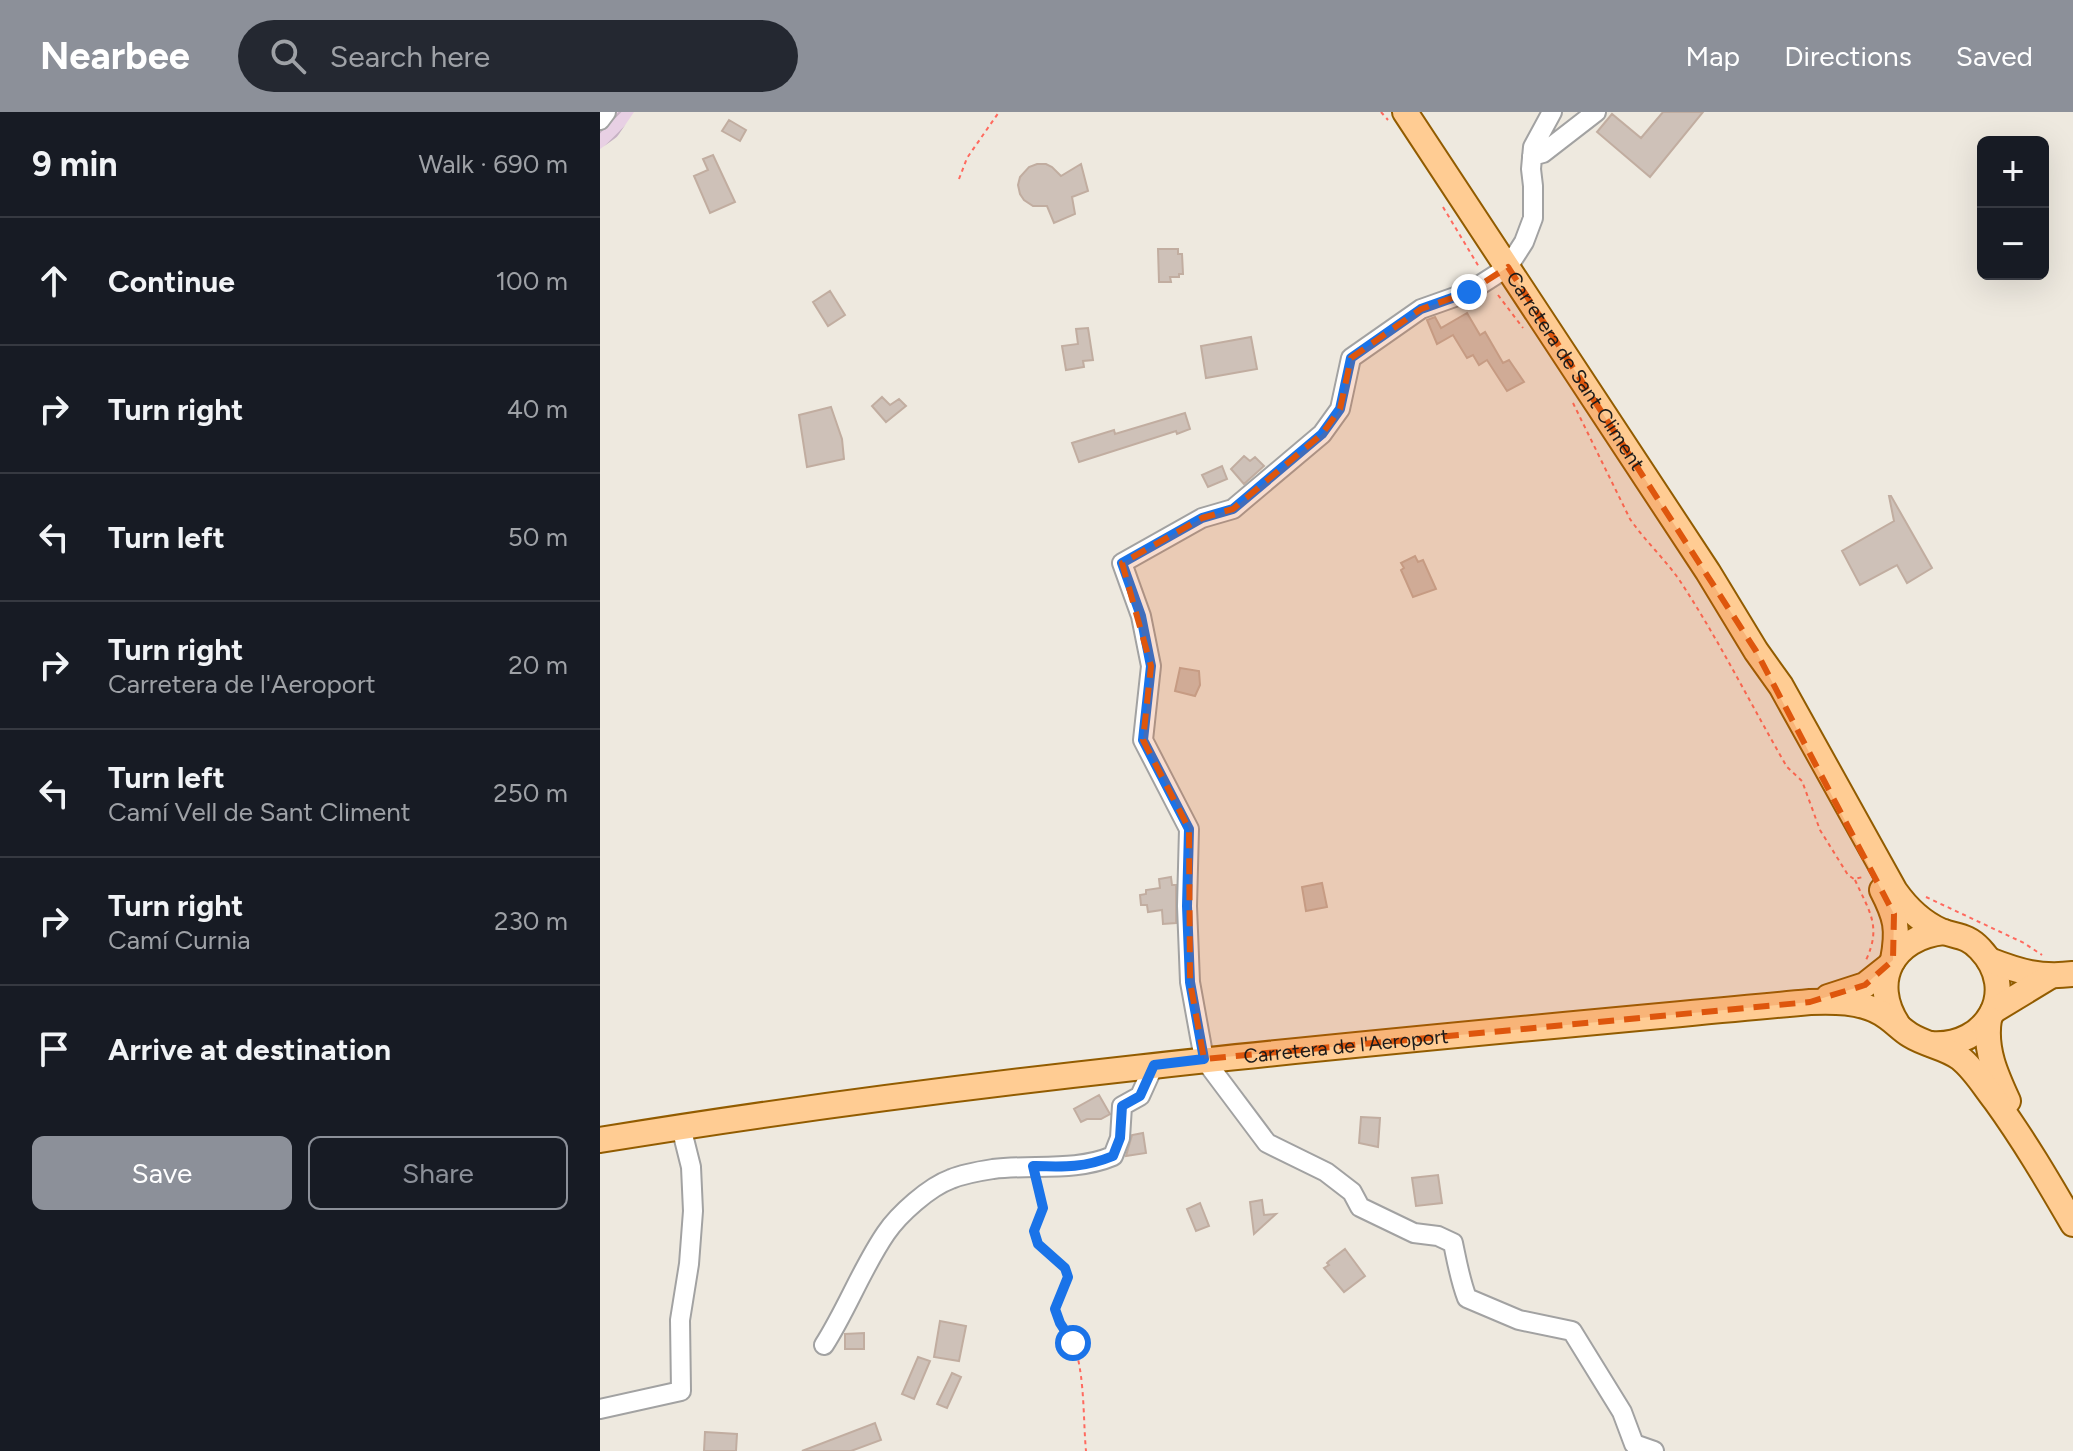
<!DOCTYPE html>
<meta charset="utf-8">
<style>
body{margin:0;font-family:Figtree,sans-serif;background:#242831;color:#f1f3f6}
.controls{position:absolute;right:24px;top:24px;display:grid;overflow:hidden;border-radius:12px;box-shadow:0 8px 32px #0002}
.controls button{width:72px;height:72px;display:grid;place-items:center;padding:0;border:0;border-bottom:2px solid #363941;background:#171b24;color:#f1f3f6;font:40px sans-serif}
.stop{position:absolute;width:24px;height:24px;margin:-18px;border:6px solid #1a73e8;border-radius:50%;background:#fff}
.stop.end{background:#1a73e8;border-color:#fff;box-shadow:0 2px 8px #0008}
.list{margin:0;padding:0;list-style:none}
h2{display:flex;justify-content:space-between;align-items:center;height:104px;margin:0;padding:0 32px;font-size:34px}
h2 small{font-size:26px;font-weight:400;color:#9ea1a6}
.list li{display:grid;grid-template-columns:52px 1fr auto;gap:24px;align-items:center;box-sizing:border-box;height:128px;padding:0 32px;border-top:2px solid #363941}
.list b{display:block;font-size:30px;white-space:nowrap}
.list p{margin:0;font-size:26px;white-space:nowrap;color:#9ea1a6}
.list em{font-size:26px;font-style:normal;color:#9ea1a6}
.actions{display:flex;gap:16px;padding:24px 32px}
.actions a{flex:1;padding:18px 0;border:2px solid #8c9099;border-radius:12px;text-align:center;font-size:28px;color:#8c9099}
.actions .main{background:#8c9099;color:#fff}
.icon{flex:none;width:44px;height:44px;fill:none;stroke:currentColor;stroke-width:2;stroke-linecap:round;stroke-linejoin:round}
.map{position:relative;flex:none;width:1473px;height:1339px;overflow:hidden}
header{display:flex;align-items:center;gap:48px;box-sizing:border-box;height:112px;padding:0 40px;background:#8c9099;color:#fff}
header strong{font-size:38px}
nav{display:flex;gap:44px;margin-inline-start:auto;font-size:28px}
.search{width:560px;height:72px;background:#242831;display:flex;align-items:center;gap:20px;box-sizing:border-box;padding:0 28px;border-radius:44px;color:#9ea1a6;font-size:30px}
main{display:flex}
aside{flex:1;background:#171b24}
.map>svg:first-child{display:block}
.industrial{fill:url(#industrial-furrows)}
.building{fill:#cec1b8;stroke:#c1ada0;stroke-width:2}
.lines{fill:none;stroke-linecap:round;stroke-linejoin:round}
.minor-casing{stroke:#a2a2a2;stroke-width:22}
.major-casing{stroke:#925c00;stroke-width:28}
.path{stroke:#ff6a5f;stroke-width:2;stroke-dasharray:4 4;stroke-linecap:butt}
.minor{stroke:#fff;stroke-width:18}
.major{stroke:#ffcc93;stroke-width:24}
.route{stroke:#1a73e8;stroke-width:10}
.marked{fill:#de560d;fill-opacity:0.2;stroke:#de560d;stroke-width:6;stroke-dasharray:16 10;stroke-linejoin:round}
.labels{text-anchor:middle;stroke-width:8;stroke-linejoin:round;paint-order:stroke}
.street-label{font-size:20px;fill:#1b1b1b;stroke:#fff}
</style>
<header>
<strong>Nearbee</strong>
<div class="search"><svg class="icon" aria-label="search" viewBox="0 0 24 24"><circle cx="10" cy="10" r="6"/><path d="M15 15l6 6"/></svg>Search here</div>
<nav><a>Map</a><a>Directions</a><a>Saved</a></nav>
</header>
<main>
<aside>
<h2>9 min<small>Walk · 690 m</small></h2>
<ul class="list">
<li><svg class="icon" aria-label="ahead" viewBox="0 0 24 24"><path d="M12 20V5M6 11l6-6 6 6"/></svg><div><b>Continue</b></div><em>100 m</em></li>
<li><svg class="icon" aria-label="right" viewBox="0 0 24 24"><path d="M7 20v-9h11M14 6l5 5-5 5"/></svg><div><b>Turn right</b></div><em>40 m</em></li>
<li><svg class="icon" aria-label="left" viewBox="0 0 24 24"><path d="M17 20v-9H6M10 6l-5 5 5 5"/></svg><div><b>Turn left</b></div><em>50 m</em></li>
<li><svg class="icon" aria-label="right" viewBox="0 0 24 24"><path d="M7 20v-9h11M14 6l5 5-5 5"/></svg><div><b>Turn right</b><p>Carretera de l'Aeroport</p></div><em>20 m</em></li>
<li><svg class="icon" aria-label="left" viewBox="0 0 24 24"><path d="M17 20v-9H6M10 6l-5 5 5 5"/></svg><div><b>Turn left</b><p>Camí Vell de Sant Climent</p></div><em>250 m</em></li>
<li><svg class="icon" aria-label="right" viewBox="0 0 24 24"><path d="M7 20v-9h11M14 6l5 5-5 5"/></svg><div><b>Turn right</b><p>Camí Curnia</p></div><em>230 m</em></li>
<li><svg class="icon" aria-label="arrive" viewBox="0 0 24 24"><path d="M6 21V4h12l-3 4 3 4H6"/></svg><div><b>Arrive at destination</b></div></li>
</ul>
<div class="actions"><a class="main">Save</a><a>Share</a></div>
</aside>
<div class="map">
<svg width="1473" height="1339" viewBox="0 0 1473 1339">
<defs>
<pattern id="industrial-furrows" width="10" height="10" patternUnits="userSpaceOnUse" patternTransform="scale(2)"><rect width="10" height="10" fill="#e8d0e4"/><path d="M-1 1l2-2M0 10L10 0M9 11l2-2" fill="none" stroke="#c6b2c3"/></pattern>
</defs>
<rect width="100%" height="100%" fill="#eee9df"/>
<!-- industrial -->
<path class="industrial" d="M0,0H34L17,25L0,37Z"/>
<!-- building -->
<path class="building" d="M1063,0H1103L1050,65L997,20L1012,2L1041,26Z
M129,8L146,18L140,29L122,19Z
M113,43L135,90L110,101L94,64L108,58L103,47Z
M437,52H446L452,55L461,64L481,52L488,79L472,85L475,102L454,111L447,94H433L424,88L420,82L418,73L420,65L429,55Z
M558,137H578V142H582L583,162H579V165H570L571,170H559Z
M230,179L245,203L228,214L213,190Z
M867,201L880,223L885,220L903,251L909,248L924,270L907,279L887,248L879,253L873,243L867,246L853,223L837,232L827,208L835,205L841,216Z
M488,216L493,248L483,249L484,255L466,258L462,234L478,232L476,217Z
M651,225L657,257L606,266L601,234Z
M282,285L290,293L299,287L306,294L286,310L272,294Z
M231,295L242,327L244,347L207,355L199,303Z
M585,301L590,317L577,322L576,319L479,350L472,331L514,318L515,322Z
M644,344L650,349L655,345L664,354L644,372L631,357Z
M622,354L627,367L608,375L602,363Z
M1289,384H1291L1332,456L1307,471L1297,453L1260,473L1242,439L1294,409Z
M815,444L818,450L823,448L836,477L813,485L801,458L804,456L801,451Z
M580,556L599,559L600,573L595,584L575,579Z
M571,765L572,773H576V811L563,812L562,798L548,800L547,793H541L540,783L546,782V778L560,776L559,767Z
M722,771L727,795L706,799L702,775Z
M499,983L510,1002L501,1007H487L481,1010L474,997Z
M761,1005L780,1006L778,1035L759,1031Z
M543,1021L546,1041L526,1044L532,1023Z
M838,1063L842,1091L816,1094L812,1066Z
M662,1088L664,1103L676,1102L654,1122L650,1090Z
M600,1091L609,1114L596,1119L587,1097Z
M745,1137L765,1164L744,1180L724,1156L729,1153L727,1151L729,1149Z
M340,1209L366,1214L359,1249L334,1245Z
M264,1221V1237H245V1222Z
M318,1245L330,1249L314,1287L302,1282Z
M352,1261L361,1265L347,1296L337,1292Z
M275,1311L281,1328L251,1339H202Z
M105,1320L137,1322L136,1339H104Z"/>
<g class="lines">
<defs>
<path id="minor" d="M952,0L933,35L931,57L933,74V106L924,130L908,155L869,180L821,197L751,246L740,297L722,322L633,397L602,406L522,451L541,504L551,554L543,628L589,717L587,794L590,870L604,947L667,1031L726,1060L752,1080L760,1095L814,1121L838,1124L853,1131C857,1150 860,1168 867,1186L919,1208L972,1219L1022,1300L1034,1332L1054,1339
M0,8L6,0
M932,44L943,41L996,0
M224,1233C247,1197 262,1156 286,1121C299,1102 329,1075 351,1067C363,1062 380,1059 393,1057C434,1052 475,1060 513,1044L520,1026L522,994L540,984L554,953
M0,1297L81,1279L80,1208L89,1152L93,1099L91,1055L81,1015"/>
<g id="major">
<path id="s1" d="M805,0L1108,460L1156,539L1181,574L1295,779C1307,796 1321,810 1341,819C1357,825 1367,823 1380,837C1420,879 1387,936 1331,932"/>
<path d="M1282,778C1296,805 1299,817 1293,848"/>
<path d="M1389,848C1420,860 1440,866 1473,862"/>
<path d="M1228,885L1265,873L1289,854"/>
<path d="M1393,899L1449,865"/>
<path d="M1389,907C1384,937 1396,963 1408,989"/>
<path d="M1298,913C1269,869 1293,825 1344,820"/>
<path id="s2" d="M0,1028C401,962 805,928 1210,890C1233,889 1260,889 1281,901C1292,907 1300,917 1310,923C1326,933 1345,935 1360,946C1374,957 1384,974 1395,988C1424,1028 1448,1069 1473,1112"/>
</g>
</defs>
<!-- minor casing -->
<use href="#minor" class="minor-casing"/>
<!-- major casing -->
<use href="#major" class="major-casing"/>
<!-- path -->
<path class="path" d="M781,0L788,8
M359,67L367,46L399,0
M843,95L879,155
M898,183L923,216
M973,291L1030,407C1045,429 1065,447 1080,469C1119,528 1151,593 1187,655L1202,669L1220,718L1248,763L1254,767L1263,765
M1255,768C1269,799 1282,814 1266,848
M1326,785L1424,831L1442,843
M437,1072L443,1096L434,1119L438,1132L465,1156L468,1165L455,1197C460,1210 468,1219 473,1231C485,1259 483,1308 486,1339"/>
<!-- minor -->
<use href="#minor" class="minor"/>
<!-- major -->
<use href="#major" class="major"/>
</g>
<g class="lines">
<!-- route -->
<path class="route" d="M473,1231L460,1211L455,1197L468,1165L465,1156L438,1132L434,1119L443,1096L433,1054C464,1055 484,1056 513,1044L520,1026L522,994L540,984L554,953L604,947L590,870L587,794L589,717L543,628L551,554L541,504L522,451L602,406L633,397L722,322L740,297L751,246L821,197L869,180"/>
</g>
<!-- marked area -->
<path class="marked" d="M908,155L1156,539L1294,802L1293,848L1265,873L1210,890L604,947L590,870L589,717L543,628L551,554L522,451L602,406L633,397L722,322L740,297L751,246L821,197L869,180Z"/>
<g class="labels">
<!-- street labels -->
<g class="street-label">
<text dy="7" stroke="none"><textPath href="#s1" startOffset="310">Carretera de Sant Climent</textPath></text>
<text dy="7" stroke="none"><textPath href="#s2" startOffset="752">Carretera de l'Aeroport</textPath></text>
</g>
</g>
</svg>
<div class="controls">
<button>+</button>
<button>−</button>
</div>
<div class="stop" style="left:473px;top:1231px"></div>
<div class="stop end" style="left:869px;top:180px"></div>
</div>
</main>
